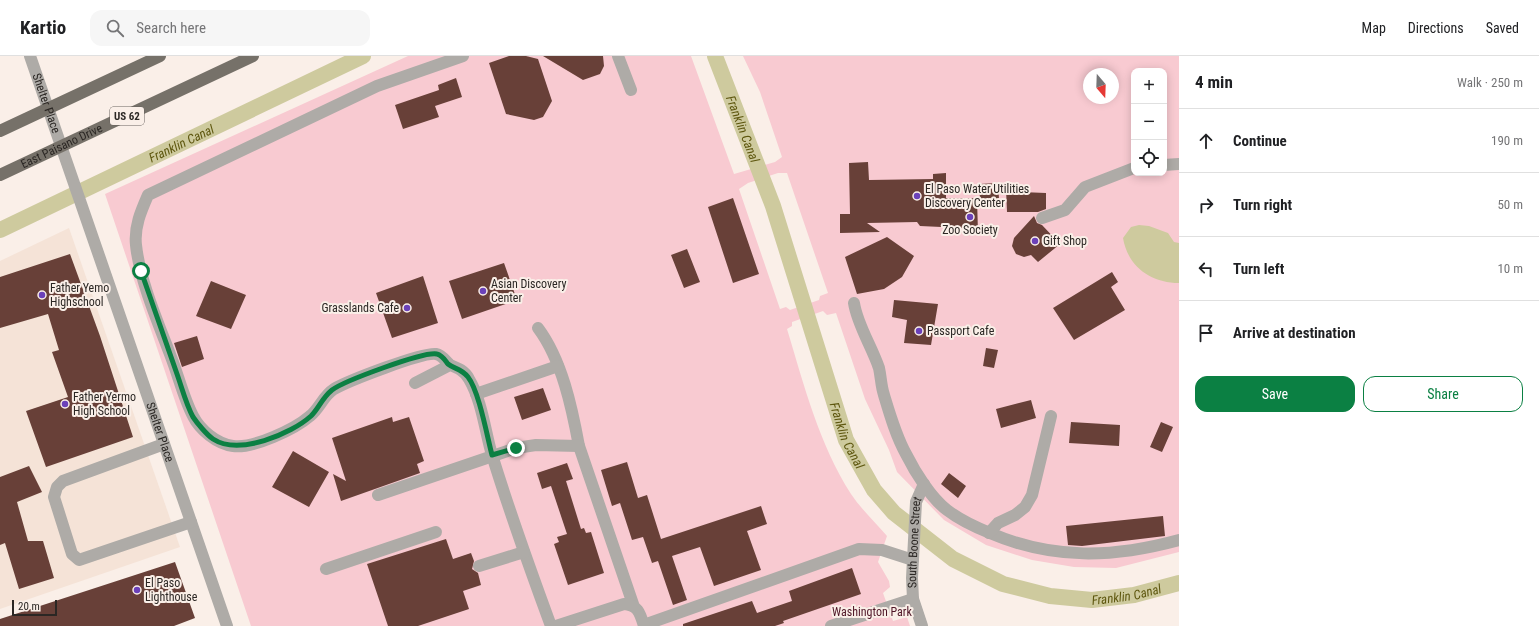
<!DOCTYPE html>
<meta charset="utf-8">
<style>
body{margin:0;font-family:"Roboto Condensed",sans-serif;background:#f6f6f6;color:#202124}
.controls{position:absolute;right:12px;top:12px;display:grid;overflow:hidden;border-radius:8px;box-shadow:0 2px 10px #0003}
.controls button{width:36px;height:36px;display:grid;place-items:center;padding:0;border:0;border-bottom:1px solid #e0e0e0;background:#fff;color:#202124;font:20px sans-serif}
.compass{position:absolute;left:1083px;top:12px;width:36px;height:36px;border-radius:50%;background:#fff;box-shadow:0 2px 10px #0003;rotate:161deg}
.scale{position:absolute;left:12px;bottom:10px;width:45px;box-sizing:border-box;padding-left:4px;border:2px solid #2b2724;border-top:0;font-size:11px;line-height:14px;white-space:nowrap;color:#2b2724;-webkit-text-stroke:3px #faefe8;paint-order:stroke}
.stop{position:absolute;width:12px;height:12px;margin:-9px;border:3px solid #0b8043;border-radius:50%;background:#fff}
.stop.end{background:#0b8043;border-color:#fff;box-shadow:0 1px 4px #0008}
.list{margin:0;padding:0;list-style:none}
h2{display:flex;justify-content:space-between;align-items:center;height:52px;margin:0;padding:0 16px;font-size:17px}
h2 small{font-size:13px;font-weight:400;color:#757577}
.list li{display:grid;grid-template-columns:26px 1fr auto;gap:12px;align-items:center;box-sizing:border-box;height:64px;padding:0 16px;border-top:1px solid #e0e0e0}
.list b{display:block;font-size:15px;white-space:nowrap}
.list em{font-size:13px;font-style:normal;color:#757577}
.actions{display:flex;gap:8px;padding:12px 16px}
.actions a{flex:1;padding:9px 0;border:1px solid #0b8043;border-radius:12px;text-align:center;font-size:14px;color:#0b8043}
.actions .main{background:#0b8043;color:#fff}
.icon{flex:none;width:22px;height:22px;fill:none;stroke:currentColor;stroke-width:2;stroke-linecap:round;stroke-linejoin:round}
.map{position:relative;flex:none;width:1179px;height:570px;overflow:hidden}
header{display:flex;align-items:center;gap:24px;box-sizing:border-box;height:56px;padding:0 20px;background:#fff;border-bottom:1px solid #e0e0e0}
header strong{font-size:19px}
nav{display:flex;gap:22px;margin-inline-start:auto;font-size:14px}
.search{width:280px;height:36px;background:#f6f6f6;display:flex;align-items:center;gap:10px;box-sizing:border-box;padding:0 14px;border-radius:12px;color:#757577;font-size:15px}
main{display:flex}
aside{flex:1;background:#fff}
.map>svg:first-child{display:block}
.built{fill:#f5e3d7}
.green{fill:#f8cad1;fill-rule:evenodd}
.water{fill:#ceca9e}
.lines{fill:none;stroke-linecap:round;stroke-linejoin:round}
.canal{stroke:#ceca9e;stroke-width:16}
.building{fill:#684038}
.minor{stroke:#aeaba7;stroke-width:12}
.major{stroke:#767169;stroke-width:12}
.route{stroke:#0b8043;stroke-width:5}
.poi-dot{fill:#6b41b9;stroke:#faefe8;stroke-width:1.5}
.labels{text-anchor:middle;stroke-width:4;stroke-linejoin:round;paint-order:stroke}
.shield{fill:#faefe8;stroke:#69635f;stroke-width:1}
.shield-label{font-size:11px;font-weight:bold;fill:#2b2724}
.street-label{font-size:12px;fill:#2b2724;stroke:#faefe8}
.poi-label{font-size:12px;fill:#2b2724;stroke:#faefe8;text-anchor:start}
.park-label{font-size:12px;fill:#4e1425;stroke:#faefe8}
.water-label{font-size:13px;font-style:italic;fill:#5e570f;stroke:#faefe8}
</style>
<header>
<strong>Kartio</strong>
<div class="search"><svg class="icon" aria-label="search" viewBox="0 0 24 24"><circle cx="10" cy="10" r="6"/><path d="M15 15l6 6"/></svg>Search here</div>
<nav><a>Map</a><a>Directions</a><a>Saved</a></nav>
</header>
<main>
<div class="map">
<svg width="1179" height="570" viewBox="0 0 1179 570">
<rect width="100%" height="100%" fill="#faefe8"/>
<!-- built -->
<path class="built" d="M69,172L180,491L0,553V205Z"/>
<!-- green -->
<path class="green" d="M408,0H691L734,118L775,106L782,101L760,36L743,0H1179V496L1116,512L1074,511L1032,504L986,489L944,464L897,416L889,394L865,343L836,257L827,259L823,255L792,266V270L787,273C804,329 819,388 851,438C861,453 875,466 887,480L878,506L889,525L890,531L883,537L893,565L907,561L910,570H251L105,138ZM1134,15H1164V117H1134ZM1089,18H1113V42H1089ZM778,117H787L828,237L820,240L819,244L790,254L786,251L780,253L739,133L748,127Z"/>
<!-- water -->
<path class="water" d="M1139,169L1149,170L1168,177L1174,186L1179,187V227C1151,227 1128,211 1123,182L1131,171Z"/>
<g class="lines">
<!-- canal -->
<g class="canal">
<path id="s1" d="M715,0L773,150L846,384L874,434L894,457L953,503L1003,528L1050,540L1092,544L1134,539L1179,527"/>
<path id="s2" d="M0,174L363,0"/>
</g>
</g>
<!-- building -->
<path class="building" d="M509,0H526L538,3L552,45L543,61L534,64L506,58L489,7Z
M543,0H603L604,10L600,18L583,24Z
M456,22L462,41L435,50L439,61L403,73L395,49L439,34L438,29Z
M868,106L869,124L933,123V118L946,117V142H977L978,177H963V172L920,170L917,166L867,167L880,176L840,177V158H850L849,107Z
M998,127L999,143L980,144L979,128Z
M1006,133H1021V136L1046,137V153L1038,156H1007Z
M733,142L759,218L733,227L708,151Z
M1034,160L1037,167L1042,169L1060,188L1038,206L1031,199L1024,201L1016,198L1012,190L1014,182Z
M887,181L914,200L902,221L884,233L857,238L845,201Z
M687,193L700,226L684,232L671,199Z
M70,198L100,280L133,381L46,411L26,355L68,341L52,296L59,294L48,258L0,272V221Z
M504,207L517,244L462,263L449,225Z
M1112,216L1118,226L1111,231L1125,254L1074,284L1053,252Z
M423,220L438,267L392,282L376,237Z
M211,225L246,239L231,273L196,260Z
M894,244L938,248L931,289L904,287L907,264L892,261Z
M197,280L204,303L182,311L174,287Z
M986,292L998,294L994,312L983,310Z
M543,332L551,354L522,364L514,341Z
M1031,344L1036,362L1001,372L996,353Z
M392,361L393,366L409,361L424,405L417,408L420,417L341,445L333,418L346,425L332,382Z
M1071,366L1120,369L1119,390L1069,387Z
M1161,366L1173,371L1162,396L1150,391Z
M293,395L329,416L309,451L272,431Z
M627,406L638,442L647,439L661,483L761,450L767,468L747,475L761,514L714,530L700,491L672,500L687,544L673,549L658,505L652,507L643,481L632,484L620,447L612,450L601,414Z
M567,407L573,423L566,425L581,473L584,472L586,477L591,476L604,517L568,529L554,488L559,486L557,481L567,478L551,430L542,433L537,417Z
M29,410L42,436L17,446L28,485H43L54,522L19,533L5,487L0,489V421Z
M949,417L966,430L958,442L941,428Z
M1163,460L1165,480L1082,490L1068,489L1066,470Z
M446,483L453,503L471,497L474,505L472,513L478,517L481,529L463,535L469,553L418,570H388L367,508Z
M175,506L195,562L174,570H0V563Z
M852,512L861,538L783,565L784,567L775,570H683V568L752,545L757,557L792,545L789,535Z"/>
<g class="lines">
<!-- minor -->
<g class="minor">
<path id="s3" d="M30,0L227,570"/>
<path d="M618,0L631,34"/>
<path d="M1164,109L1179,108"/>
<path d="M1042,162L1065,154L1085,131L1134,112"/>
<path d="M854,247C857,268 872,291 879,312C881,321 881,330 884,339C890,359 896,380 906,398C915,416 931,442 947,454C960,464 975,471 990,477C1053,504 1113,502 1179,484"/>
<path d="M538,272C562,304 572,352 579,390L633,548"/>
<path d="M450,309C446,305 442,299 436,298C422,296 348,325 334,333C323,340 320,352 310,360C295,373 253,393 233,390C217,388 200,374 193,360C185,345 180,326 174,309C161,273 140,227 136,189C134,171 141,155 148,139L377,30L463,0"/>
<path d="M415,327L450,309C458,312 465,315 469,323C482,345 485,375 492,399C510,457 530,513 551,570"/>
<path d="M476,338L558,310"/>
<path d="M164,388L63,425L57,431L54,441L72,498L79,504L191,466"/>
<path d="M378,439L516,392L536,389L579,390"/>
<path d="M989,477L998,467L1015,459L1025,451L1032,439L1051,360"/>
<path d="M479,510L524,496"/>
<path d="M326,513L436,476"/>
<path d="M644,569L859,493L882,494L913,504"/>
<path d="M556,570L624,548C638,549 640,557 644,570"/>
<path d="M831,570L913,543"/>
<path id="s4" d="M922,570L913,543L912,522L916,446L924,428"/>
</g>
<!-- major -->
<g class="major">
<path d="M0,75L160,0"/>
<path id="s5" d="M0,119L253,0"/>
</g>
</g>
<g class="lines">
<!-- route -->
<path class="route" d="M141,215C153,250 165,284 177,318C182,332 186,348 193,361C197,367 207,379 213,383C239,400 291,378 311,360C319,352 322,342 332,334C344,325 424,295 437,298C442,299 445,304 448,308C454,313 461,312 468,321C479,335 487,380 492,399L516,392"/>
</g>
<!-- markers -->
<g class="poi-dot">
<circle cx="917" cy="140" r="4"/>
<circle cx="970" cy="161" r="4"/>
<circle cx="1035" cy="185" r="4"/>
<circle cx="483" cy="235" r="4"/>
<circle cx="42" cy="239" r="4"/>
<circle cx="407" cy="252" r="4"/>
<circle cx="919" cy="275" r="4"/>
<circle cx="65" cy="348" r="4"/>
<circle cx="137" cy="534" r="4"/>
</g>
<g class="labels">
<!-- shield labels -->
<rect class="shield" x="110" y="51" width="34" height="18" rx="3"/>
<g class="shield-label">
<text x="127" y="64">US 62</text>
</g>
<!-- street labels -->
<g class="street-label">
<text dy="4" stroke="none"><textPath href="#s3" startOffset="50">Shelter Place</textPath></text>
<text dy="4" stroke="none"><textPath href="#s5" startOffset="68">East Paisano Drive</textPath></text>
<text dy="4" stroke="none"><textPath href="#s3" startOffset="398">Shelter Place</textPath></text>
<text dy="4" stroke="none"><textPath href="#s4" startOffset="85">South Boone Street</textPath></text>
</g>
<!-- poi labels -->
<g class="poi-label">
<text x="925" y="137">El Paso Water Utilities<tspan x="925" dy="14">Discovery Center</tspan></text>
<text x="970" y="178" text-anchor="middle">Zoo Society</text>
<text x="1043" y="189">Gift Shop</text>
<text x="491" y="232">Asian Discovery<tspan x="491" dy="14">Center</tspan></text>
<text x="50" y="236">Father Yemo<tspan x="50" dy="14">Highschool</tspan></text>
<text x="399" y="256" text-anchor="end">Grasslands Cafe</text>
<text x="927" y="279">Passport Cafe</text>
<text x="73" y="345">Father Yermo<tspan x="73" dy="14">High School</tspan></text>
<text x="145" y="531">El Paso<tspan x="145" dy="14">Lighthouse</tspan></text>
</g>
<!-- park labels -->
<g class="park-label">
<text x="872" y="560">Washington Park</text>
</g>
<!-- water labels -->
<g class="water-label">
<text dy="5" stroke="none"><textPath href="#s1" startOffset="78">Franklin Canal</textPath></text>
<text dy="5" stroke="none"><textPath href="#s2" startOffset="201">Franklin Canal</textPath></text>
<text dy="5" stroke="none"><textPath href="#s1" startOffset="402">Franklin Canal</textPath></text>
<text dy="5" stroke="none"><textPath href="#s1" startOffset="750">Franklin Canal</textPath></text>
</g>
</g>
</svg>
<div class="controls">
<button>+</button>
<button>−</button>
<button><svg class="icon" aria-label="locate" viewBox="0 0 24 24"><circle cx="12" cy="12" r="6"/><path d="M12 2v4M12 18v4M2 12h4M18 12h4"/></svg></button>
</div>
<svg class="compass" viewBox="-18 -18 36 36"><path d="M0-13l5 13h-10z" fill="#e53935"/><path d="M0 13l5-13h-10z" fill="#757577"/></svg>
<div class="scale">20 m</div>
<div class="stop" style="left:141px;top:215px"></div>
<div class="stop end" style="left:516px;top:392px"></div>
</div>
<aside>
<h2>4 min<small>Walk · 250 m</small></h2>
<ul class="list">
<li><svg class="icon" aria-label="ahead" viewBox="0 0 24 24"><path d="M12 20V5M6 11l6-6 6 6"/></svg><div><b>Continue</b></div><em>190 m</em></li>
<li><svg class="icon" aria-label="right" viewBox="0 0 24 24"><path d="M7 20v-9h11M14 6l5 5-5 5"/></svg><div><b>Turn right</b></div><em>50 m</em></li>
<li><svg class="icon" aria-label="left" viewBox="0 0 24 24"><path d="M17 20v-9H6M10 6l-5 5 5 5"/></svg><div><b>Turn left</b></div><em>10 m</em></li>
<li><svg class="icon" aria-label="arrive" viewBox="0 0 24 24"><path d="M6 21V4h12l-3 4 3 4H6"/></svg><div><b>Arrive at destination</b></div></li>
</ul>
<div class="actions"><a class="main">Save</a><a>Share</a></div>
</aside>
</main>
